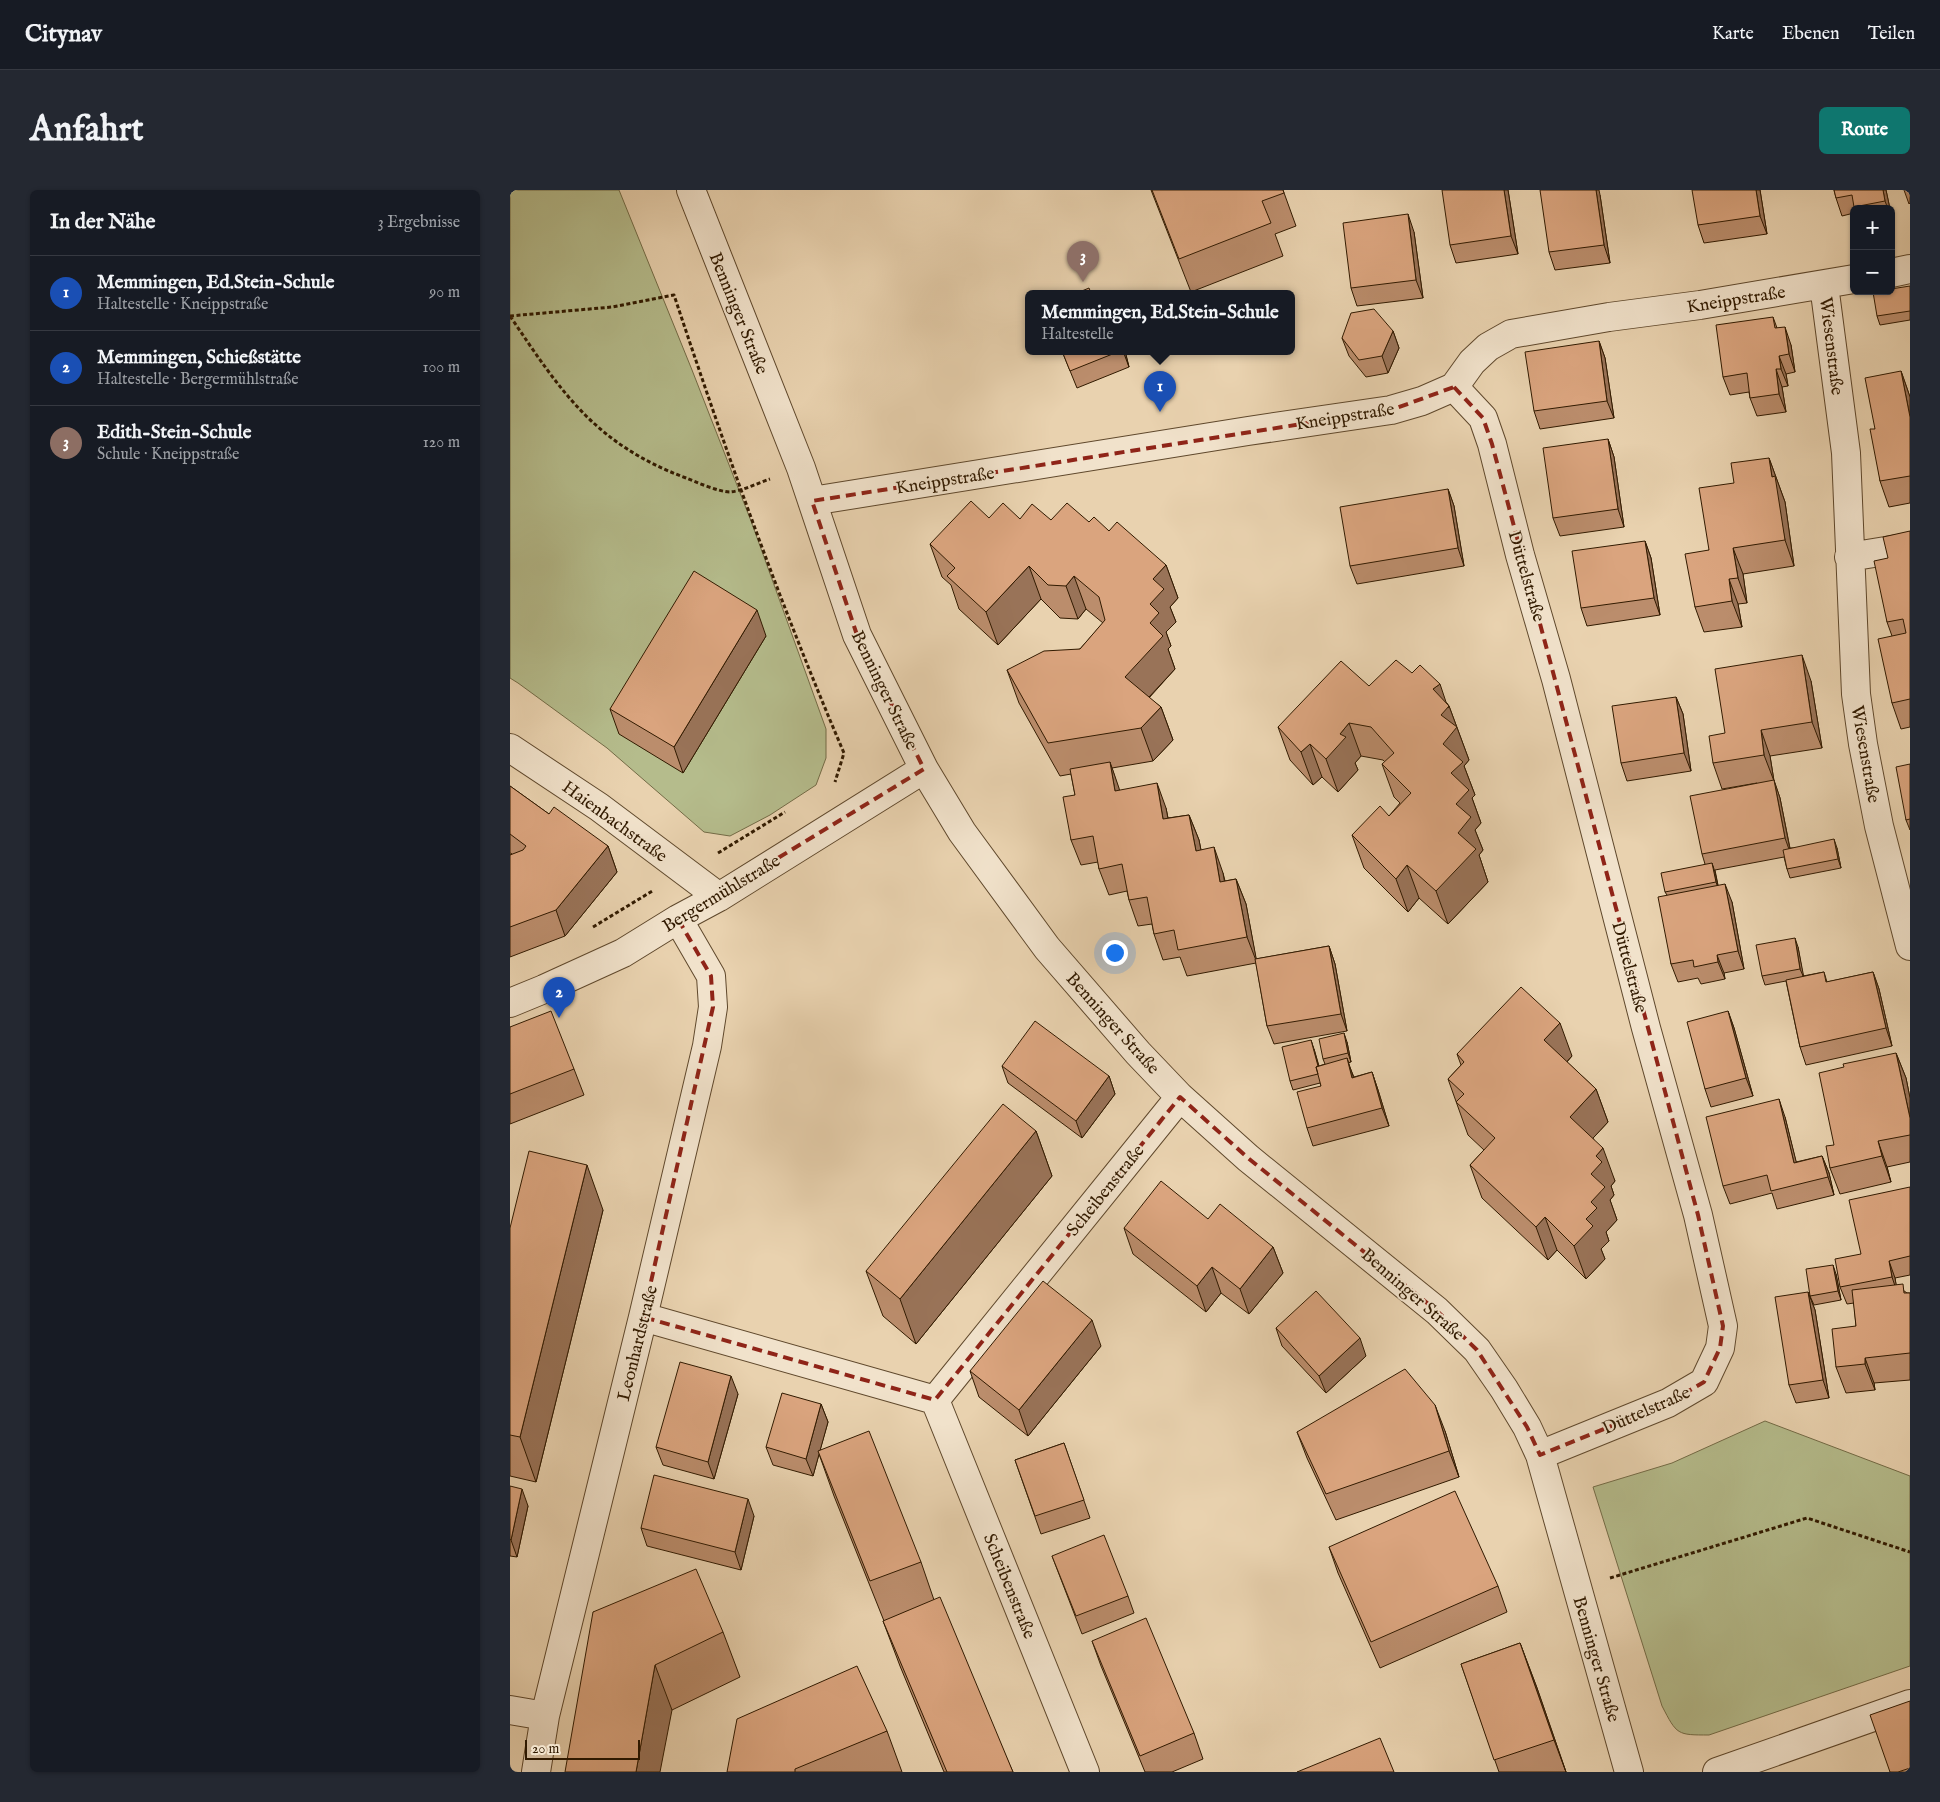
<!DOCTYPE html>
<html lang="de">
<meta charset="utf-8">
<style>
body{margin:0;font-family:"IM FELL English",serif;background:#242831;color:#f1f3f6}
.controls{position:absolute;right:15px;top:15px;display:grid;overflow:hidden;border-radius:8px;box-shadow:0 1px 4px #0004}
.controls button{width:45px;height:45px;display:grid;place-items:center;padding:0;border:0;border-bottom:1px solid #363941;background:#171b24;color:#f1f3f6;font:25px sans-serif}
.scale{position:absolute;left:15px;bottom:12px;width:115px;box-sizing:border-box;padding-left:5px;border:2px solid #311a00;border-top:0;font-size:14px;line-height:18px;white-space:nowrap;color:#311a00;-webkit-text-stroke:4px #f1e2cb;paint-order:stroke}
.you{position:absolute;left:604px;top:762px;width:18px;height:18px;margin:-12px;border:4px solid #fff;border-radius:50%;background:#1a73e8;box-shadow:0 0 0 8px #1a73e833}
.badge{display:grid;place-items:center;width:32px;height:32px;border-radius:50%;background:#0f766e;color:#fff;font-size:16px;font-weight:700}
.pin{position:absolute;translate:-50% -41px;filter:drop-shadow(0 1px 2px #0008)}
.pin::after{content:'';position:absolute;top:26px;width:18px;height:15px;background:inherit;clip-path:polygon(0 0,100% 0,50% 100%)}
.popup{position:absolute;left:515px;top:100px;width:270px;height:65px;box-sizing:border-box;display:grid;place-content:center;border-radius:8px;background:#171b24;filter:drop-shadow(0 1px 4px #0005);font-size:16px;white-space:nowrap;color:#9ea1a6}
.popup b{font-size:19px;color:#f1f3f6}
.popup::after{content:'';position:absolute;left:50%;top:100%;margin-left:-10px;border:10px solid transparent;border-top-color:#171b24}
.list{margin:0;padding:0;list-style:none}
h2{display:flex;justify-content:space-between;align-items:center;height:65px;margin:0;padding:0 20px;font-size:21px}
h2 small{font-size:16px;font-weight:400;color:#9ea1a6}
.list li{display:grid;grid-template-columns:32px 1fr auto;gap:15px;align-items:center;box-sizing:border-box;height:75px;padding:0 20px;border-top:1px solid #363941}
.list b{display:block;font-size:19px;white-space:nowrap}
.list p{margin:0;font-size:16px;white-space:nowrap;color:#9ea1a6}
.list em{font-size:16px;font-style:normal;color:#9ea1a6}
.map{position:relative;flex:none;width:1400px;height:1582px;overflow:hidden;border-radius:8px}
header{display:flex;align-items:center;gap:30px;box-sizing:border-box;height:70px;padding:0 25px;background:#171b24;border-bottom:1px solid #363941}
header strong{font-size:24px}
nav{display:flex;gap:28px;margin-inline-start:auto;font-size:18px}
.intro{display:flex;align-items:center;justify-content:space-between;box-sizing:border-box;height:120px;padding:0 30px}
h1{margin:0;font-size:35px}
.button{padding:12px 22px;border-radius:8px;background:#0f766e;color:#fff;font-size:18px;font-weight:700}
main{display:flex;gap:30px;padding:0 30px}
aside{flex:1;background:#171b24;border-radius:8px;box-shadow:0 1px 4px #0004}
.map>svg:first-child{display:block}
.green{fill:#b5bc8c;stroke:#736b46}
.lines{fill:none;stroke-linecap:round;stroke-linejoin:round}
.minor-casing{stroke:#5f482c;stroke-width:30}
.path{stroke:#311a00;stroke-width:3;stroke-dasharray:4 2.5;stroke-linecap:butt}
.minor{stroke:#f1e2cb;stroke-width:28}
.wall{fill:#bb8d6c;stroke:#311a00}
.shaded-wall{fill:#997358;stroke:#311a00}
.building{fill:#daa47e;stroke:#311a00}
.marked{fill:none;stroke:#8f2418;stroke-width:4;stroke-dasharray:10 6;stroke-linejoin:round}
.labels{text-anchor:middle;stroke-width:4;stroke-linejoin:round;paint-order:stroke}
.street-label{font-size:18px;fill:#311a00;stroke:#f1e2cb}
</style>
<header>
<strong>Citynav</strong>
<nav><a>Karte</a><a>Ebenen</a><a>Teilen</a></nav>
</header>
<div class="intro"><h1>Anfahrt</h1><a class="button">Route</a></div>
<main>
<aside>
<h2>In der Nähe<small>3 Ergebnisse</small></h2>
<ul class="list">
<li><span class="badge" style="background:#1a4fb4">1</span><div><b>Memmingen, Ed.Stein-Schule</b><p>Haltestelle · Kneippstraße</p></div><em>90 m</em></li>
<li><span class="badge" style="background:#1a4fb4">2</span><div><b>Memmingen, Schießstätte</b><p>Haltestelle · Bergermühlstraße</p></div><em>100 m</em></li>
<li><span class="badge" style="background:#8d6e63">3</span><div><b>Edith-Stein-Schule</b><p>Schule · Kneippstraße</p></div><em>120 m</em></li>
</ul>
</aside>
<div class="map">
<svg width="1400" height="1582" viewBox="0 0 1400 1582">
<rect width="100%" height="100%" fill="#e9d2af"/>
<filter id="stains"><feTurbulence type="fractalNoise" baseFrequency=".004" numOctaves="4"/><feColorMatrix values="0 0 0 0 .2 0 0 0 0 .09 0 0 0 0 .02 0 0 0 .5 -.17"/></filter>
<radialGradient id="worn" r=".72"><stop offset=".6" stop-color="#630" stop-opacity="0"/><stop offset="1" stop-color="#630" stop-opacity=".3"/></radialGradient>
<!-- green -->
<path class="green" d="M0,0H109L182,180L241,331L316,539V568L306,595L260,625L220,646L194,642L97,558L8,493L0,488Z
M1255,1231L1400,1286V1476L1199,1545C1167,1545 1167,1545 1152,1516L1083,1297L1162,1273Z"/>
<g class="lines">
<defs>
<path id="minor" d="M181,0L291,278L347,445L414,579L452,642L537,758L628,863L670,907L738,968L927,1121L967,1160L994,1199L1017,1237L1030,1265L1119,1582
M1381,83L1400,79
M1314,95L1336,263L1346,504L1353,554L1369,636L1400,756
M944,197L973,228L982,254L1010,365L1046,489L1136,838L1188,1025L1213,1136L1210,1158L1194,1192L1158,1213L1030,1265
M302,311L738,241L881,220L912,211L944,197L962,172L978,157L1001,144L1099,127L1190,115L1344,89
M1339,367L1400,357
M0,558L89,617L209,707
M0,813L34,799L113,763L168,729L209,707L414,579
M133,1127L425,1210L670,907
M425,1210L575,1582
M0,1520L35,1526
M26,1582L35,1526L133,1127L197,856L203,817L201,786L168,729
M1207,1582L1400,1514"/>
</defs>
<!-- minor casing -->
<use href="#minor" class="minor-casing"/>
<!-- path -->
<path class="path" d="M0,126L102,117L164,105C215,259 270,414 334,563L325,592
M0,126C52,203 85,254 176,288C186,292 209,302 220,302C232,301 248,293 260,289
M208,663L275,622
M83,737L144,700
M1100,1388L1297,1328L1400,1362"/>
<!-- minor -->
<use href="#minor" class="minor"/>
</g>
<!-- wall -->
<path class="wall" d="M641,0H773L786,36L765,44L773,66L681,102Z
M998,0L1008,64L946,73L940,55Z
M1250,0L1257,44L1194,53L1188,35Z
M1324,0H1376L1380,19H1344V23L1332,26L1326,8Z
M1394,0H1400V13L1399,14Z
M1090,5L1100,73L1045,80L1039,62Z
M904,42L913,108L847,116L841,98Z
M1400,96V130L1370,135L1367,126Z
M1263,127L1267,138L1281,155L1285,182L1276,184L1278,196L1272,197L1276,222L1247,226L1240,208L1239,202L1220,205L1213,187Z
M883,141L889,158L878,183L856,187L839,166L832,148Z
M1089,151L1095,168L1104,228L1030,239L1024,221Z
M552,161H615L619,177L567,198Z
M1391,181L1400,207V313L1379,317L1370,291L1365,239Z
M1098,249L1104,267L1114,337L1050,346L1043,328Z
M1259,268L1275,312L1284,376L1233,384L1237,413L1228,414L1232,437L1194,442L1185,417L1199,360L1224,293Z
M938,299L944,316L954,376L847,394L840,376Z
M479,328L579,332L599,341L656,375L668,408L660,417L666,432L656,442L661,456L658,459L665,479L639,508L651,517L663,550L643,571L602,578L609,600L656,618L658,628L679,625L689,650L691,660L713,683L715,691L726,689L736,714L746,769L819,756L825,774L837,841L764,854L757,836L746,773L677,786L670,767L653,770L644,744L642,734L628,736L619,710L617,701L599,705L589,679L588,672L571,675L561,650L565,605L561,584L550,586L509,513L497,480L570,459L593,433L576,419L568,429L550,428L531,409L488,455L449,419L441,395L432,387L420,354Z
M1400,341V537L1391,539L1382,513V446L1377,432L1378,368Z
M1135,351L1141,368L1150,425L1077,436L1071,418Z
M256,446L173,583L109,544L100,519Z
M1301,491L1312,558L1260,566L1264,591L1270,608L1280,658H1327L1331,678L1280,688L1277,679L1274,667L1205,680L1208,695L1222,712L1234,779L1214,783L1215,789L1191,794L1188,788L1168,792L1161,774L1157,705L1155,702L1195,674L1192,664L1247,593L1212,599L1203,573L1215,543Z
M859,496L937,513L939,516L959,570L954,576L965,605L962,608L971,633L965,640L973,660L969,665L978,692L938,734L909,708L898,722L854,678L842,645L879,626L890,613L884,607L872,574L875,572L873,570L851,566L845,573L848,580L828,602L812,587L803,595L780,570L768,537Z
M1166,507L1173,524L1181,581L1117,591L1111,573Z
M1400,574V640L1396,630Z
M0,596L39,624L98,656L107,682L55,746L0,767V665L2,664L0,663Z
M1288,757L1293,786L1314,782L1317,792L1363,782L1369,799L1382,856L1296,875L1290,857L1276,791L1255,795L1252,786Z
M1218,821L1224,838L1243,906L1201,917L1195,899Z
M0,837L64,879L74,905L0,934Z
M837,852L841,872L838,873L844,887L862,882L868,900L879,936L803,956L797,938L811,896L810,893L783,900L780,891L804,859L809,876L815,874L813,869Z
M1386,863L1396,888L1400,908V972L1377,977L1381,992L1330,1004L1320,978L1324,955Z
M947,864L1062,866L1057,872L1086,899L1098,932L1083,948L1105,991L1101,996L1104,1005L1100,1010L1107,1030L1096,1042L1099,1051L1091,1059L1095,1069L1076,1089L1047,1060L1038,1070L972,1008L960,975L974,960L958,945L938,889L951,875Z
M492,876L599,886L605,904L572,948L498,893Z
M1275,927L1286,972L1312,966L1319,983L1324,1005L1267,1019L1262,1003L1220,1014L1213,996Z
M526,941L542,986L406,1154L373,1126L356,1081Z
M1400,997V1085L1385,1088L1386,1095L1397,1103H1400V1190L1364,1193L1365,1200L1336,1203L1326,1177L1346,1136L1344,1113L1337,1114L1330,1097L1351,1064Z
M93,1020L26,1292L0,1286V1038Z
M698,1029L763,1057L773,1083L739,1124L711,1103L696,1122L623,1064L614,1038Z
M1326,1084L1331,1110L1304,1115L1300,1106Z
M1298,1102L1305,1120L1319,1208L1286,1213L1279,1195Z
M766,1138L856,1166L816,1203L772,1156Z
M591,1156L518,1246L469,1207L460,1181Z
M228,1204L204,1289L153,1275L146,1257Z
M311,1214L318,1232L310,1260L411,1372L424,1410L503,1582H434L390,1476L373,1431H374L324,1306L309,1264L303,1286L263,1275L256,1257Z
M935,1241L949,1287L826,1330L797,1268L787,1242Z
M554,1253L580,1328L531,1344L505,1270Z
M0,1296L18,1316L7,1367L0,1366Z
M244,1326L231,1380L137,1356L131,1338Z
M819,1357L988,1396L997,1422L870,1478L828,1383Z
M542,1366L618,1406L624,1423L572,1444Z
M83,1422L213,1442L230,1487L162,1520Z
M582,1451L684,1543L693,1569L662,1582H635L591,1476Z
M1010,1453L1027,1498L1056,1582H989L951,1474Z
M1400,1511V1582H1380Z
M377,1541L392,1582H217Z"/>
<!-- shaded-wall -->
<path class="shaded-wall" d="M994,0H998L1008,64L1001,46Z
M1086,0H1089L1090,5L1100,73L1094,55Z
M1246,0H1250L1257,44L1250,26Z
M1373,0H1376L1380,19H1378L1375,11Z
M898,24L904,42L913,108L906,90Z
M1275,137L1281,155L1285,182L1279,164Z
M883,141L889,158L878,183L872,166Z
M1089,151L1095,168L1104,228L1097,211Z
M613,161H615L619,177Z
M1269,166L1276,184L1278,196L1271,179Z
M1266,179L1272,197L1276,222L1269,204Z
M1391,181L1400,207V227Z
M1098,249L1104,267L1114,337L1108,319Z
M1259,268L1275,312L1284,376L1275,350L1262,287Z
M938,299L944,316L954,376L948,358Z
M1135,351L1141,368L1150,425L1144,408Z
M1223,358L1233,384L1237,413L1228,388Z
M656,375L668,408L660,417L666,432L656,442L661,456L658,459L665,479L627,520L615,487L640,433V414L643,389Z
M519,376L531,409L488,455L476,422Z
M564,386L576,419L568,429L556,396Z
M1219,389L1228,414L1232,437L1222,411Z
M247,420L256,446L173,583L164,557Z
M1292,465L1301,491L1312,558L1302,532Z
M930,494L938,518L939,516L959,570L954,576L965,605L962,608L971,633L965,640L973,660L969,665L978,692L938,734L926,701L948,643L946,614L933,554L923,499Z
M1166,507L1173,524L1181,581L1174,563Z
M651,517L663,550L643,571L631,538Z
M839,533L851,566L845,573L848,580L828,602L816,569L830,544Z
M1251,540L1260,566L1264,591L1254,565Z
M800,554L812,587L803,595L791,562Z
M600,572L609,598L615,627L605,601Z
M1264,590L1270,608L1281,665L1275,648Z
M647,593L656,618L663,655L653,629Z
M679,625L689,650L696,686L686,661Z
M1324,649L1327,658L1331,678L1328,669Z
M98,656L107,682L55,746L46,720Z
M704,657L713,683L719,717L710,692Z
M1202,673L1205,682L1209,701L1206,692Z
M897,675L909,708L898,722L886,689Z
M726,689L736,714L747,773L737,747Z
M1215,694L1222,712L1234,779L1228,761Z
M1285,748L1288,757L1294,788L1290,779Z
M819,756L825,774L837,841L831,824Z
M1207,765L1214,783L1215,789L1208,772Z
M1363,782L1369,799L1382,856L1376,838Z
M1218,821L1224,838L1243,906L1236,888Z
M1050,833L1062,866L1046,883L1034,850Z
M834,843L837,852L841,872L838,863Z
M801,850L804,859L813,892L810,883Z
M1386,863L1396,888L1400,908V928Z
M837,868L843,886L848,905L842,888Z
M862,882L868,900L879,936L872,918Z
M599,886L605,904L572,948L566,931Z
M1086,899L1098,932L1072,960L1060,927Z
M1269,909L1275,927L1291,991L1284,973Z
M526,941L542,986L406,1154L390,1109Z
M1368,951L1377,977L1381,992L1372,966Z
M1093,958L1105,991L1101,996L1104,1005L1100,1010L1107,1030L1096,1042L1099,1051L1091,1059L1095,1069L1076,1089L1064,1056L1081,1012V984L1086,966Z
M1312,966L1319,983L1324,1005L1318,987Z
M77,975L93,1020L26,1292L10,1247Z
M1035,1027L1047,1060L1038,1070L1026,1037Z
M763,1057L773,1083L739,1124L730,1099Z
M1379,1071L1385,1088L1388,1105L1382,1087Z
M1323,1075L1326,1084L1331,1110L1328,1101Z
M702,1077L711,1103L696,1122L687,1096Z
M1298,1102L1305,1120L1319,1208L1313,1190Z
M582,1130L591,1156L518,1246L509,1220Z
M850,1148L856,1166L816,1203L809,1186Z
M1355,1168L1364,1193L1365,1200L1355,1174Z
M221,1186L228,1204L204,1289L198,1272Z
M311,1214L318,1232L303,1286L296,1269Z
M925,1215L935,1241L949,1287L939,1261Z
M12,1299L18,1316L7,1367L1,1350Z
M238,1309L244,1326L231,1380L225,1362Z
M1010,1453L1027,1498L1056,1582L1044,1550Z
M145,1475L162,1520L150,1582H126Z"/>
<!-- building -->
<path class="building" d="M642,0H773L774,3L752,11L761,33L669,69Z
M932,0H994L1001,46L940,55Z
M1030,0H1086L1094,55L1039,62Z
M1182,0H1246L1250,26L1188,35Z
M1324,0H1373L1375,11L1344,17L1342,5L1326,8Z
M898,24L906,90L841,98L833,33Z
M1400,96V121L1367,126L1363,102L1381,101V99Z
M579,98L581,103H567Z
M864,119L883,141L872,166L849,170L832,148L841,123Z
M1263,127L1265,138L1275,137L1279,164L1269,166L1271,179H1266L1269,204L1240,208L1237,183L1213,187L1206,135Z
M1089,151L1097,211L1024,221L1015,162Z
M552,161H610L560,181Z
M1391,181L1400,227V286L1370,291L1360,239H1365L1355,188Z
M1098,249L1108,319L1043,328L1033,258Z
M1259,268L1262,287L1265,286L1275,350L1223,358L1228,388L1219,389L1222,411L1185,417L1175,364L1199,360L1189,298L1224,293L1221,273Z
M938,299L948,358L840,376L830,317Z
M461,311L479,328L493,313L510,329L522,314L541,330L557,313L579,332L584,327L599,341L607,332L656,375L643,389L654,399L640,414L649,423L640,433L653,446L615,487L651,517L631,538L538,553L497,480L534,461L570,459L595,430L589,407L564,386L556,396L538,395L519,376L476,422L437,386L445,378L420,354Z
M1400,341V509L1382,513L1368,449L1396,443L1393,429L1377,432L1364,371L1378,368L1373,347Z
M1135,351L1144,408L1071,418L1062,361Z
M184,381L247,420L164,557L100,519Z
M1292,465L1302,532L1251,540L1254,565L1203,573L1199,546L1215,543L1205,479Z
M886,470L902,483L910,475L930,494L923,499L939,516L931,525L947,537L933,554L953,572L941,583L959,600L946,614L961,627L948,643L966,659L926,701L897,675L886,689L842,645L870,616L879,626L901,603L872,574L884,563L861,537L839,533L830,544L836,547L816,569L800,554L791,562L768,537L831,471L859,496Z
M1166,507L1174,563L1111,573L1102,516Z
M600,572L605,601L647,593L653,629L679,625L686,661L704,657L710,692L726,689L737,747L668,760L664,740L644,744L637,707L619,710L612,674L589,679L583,646L561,650L553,607L565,605L560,579Z
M1400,574V629L1396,630L1386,577Z
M1264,590L1275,648L1192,664L1180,606Z
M0,596L39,624L44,617L98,656L46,720L0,737V665L13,660L16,656L0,644Z
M1324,649L1328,669L1277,679L1273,660Z
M1202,673L1206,692L1155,702L1151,683Z
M1215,694L1228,761L1207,765L1208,772L1184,777L1183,770L1161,774L1148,707Z
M1285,748L1290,779L1252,786L1246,755Z
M819,756L831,824L757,836L745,769Z
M1314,782L1316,792L1363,782L1376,838L1290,857L1276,790Z
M1011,797L1050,833L1034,850L1086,899L1060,927L1093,958L1086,966L1092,972L1081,984L1095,997L1081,1012L1087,1018L1076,1029L1083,1036L1064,1056L1035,1027L1026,1037L960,975L985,948L946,912L954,904L938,889L954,872L947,864Z
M41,821L64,879L0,904V837Z
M1218,821L1236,888L1195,899L1177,832Z
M525,831L599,886L566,931L492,876Z
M834,843L838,863L813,869L809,849Z
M801,850L808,876L806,877L808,884L780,891L772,857Z
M1386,863L1400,928V945L1368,951L1372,966L1320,978L1316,956L1324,955L1309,883L1334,877L1333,874Z
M837,868L842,888L862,882L872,918L797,938L787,902L811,896L806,877Z
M1269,909L1284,973L1312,966L1318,987L1261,1001L1257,985L1213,996L1196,927Z
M493,914L526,941L390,1109L356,1081Z
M19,961L77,975L10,1247L0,1245V1038Z
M651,991L698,1029L710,1014L763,1057L730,1099L702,1077L687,1096L614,1038Z
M1400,997V1066L1379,1071L1382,1087L1330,1097L1325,1069L1351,1064L1339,1010Z
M1323,1075L1328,1101L1300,1106L1296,1079Z
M533,1091L582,1130L509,1220L460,1181Z
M1393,1094L1394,1103H1400V1163L1355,1168V1174L1326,1177L1322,1139L1346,1136L1342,1100Z
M806,1101L850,1148L809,1186L766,1138Z
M1298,1102L1313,1190L1279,1195L1265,1107Z
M170,1172L221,1186L198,1272L146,1257Z
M895,1179L925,1215L939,1261L816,1304L787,1242Z
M272,1203L311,1214L296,1269L256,1257Z
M359,1241L411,1372L360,1391L308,1261Z
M554,1253L574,1310L525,1326L505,1270Z
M144,1285L238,1309L225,1362L131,1338Z
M0,1296L12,1299L1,1350L0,1349Z
M945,1301L988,1396L861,1452L819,1357Z
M594,1345L618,1406L566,1426L542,1366Z
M186,1379L213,1442L145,1475L126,1582H55L83,1422Z
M430,1407L503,1582H437L373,1431Z
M636,1428L684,1543L630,1566L582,1451Z
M1010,1453L1044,1550L984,1570L951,1474Z
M347,1476L377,1541L285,1579V1582H217L227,1529Z
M1400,1511V1578L1388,1582H1380L1360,1525Z
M870,1548L884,1582H787Z"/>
<!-- marked area -->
<path class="marked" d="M944,197L973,228L982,254L1188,1025L1213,1136L1210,1158L1194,1192L1158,1213L1030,1265L1017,1237L967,1160L927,1121L738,968L670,907L425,1210L133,1127L203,817L201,786L168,729L414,579L347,445L302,311L881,220Z"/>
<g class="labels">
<!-- street labels -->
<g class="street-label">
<text transform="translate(1226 109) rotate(-9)" y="6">Kneippstraße</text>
<text transform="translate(229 123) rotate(68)" y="6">Benninger Straße</text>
<text transform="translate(1322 156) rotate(83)" y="6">Wiesenstraße</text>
<text transform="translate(835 226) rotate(-9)" y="6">Kneippstraße</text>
<text transform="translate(435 290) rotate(-9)" y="6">Kneippstraße</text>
<text transform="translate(1017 386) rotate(74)" y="6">Düttelstraße</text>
<text transform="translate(375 500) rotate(64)" y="6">Benninger Straße</text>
<text transform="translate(1356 564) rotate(80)" y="6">Wiesenstraße</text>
<text transform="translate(105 631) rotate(36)" y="6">Haienbachstraße</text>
<text transform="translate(211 703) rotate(-31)" y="6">Bergermühlstraße</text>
<text transform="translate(1120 777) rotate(75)" y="6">Düttelstraße</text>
<text transform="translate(603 833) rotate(48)" y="6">Benninger Straße</text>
<text transform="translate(595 1000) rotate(-51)" y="6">Scheibenstraße</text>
<text transform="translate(903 1104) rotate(41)" y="6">Benninger Straße</text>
<text transform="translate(127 1153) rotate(-76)" y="6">Leonhardstraße</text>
<text transform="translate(1136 1220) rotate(-24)" y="6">Düttelstraße</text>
<text transform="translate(500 1396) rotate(68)" y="6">Scheibenstraße</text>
<text transform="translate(1087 1469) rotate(74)" y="6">Benninger Straße</text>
</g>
</g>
<rect width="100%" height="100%" filter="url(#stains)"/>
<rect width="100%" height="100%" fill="url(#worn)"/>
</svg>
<div class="controls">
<button>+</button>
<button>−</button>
</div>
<div class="scale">20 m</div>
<div class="you"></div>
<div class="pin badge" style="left:650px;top:222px;background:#1a4fb4">1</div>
<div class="popup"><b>Memmingen, Ed.Stein-Schule</b>Haltestelle</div>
<div class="pin badge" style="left:49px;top:828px;background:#1a4fb4">2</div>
<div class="pin badge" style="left:573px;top:92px;background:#8d6e63">3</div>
</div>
</main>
